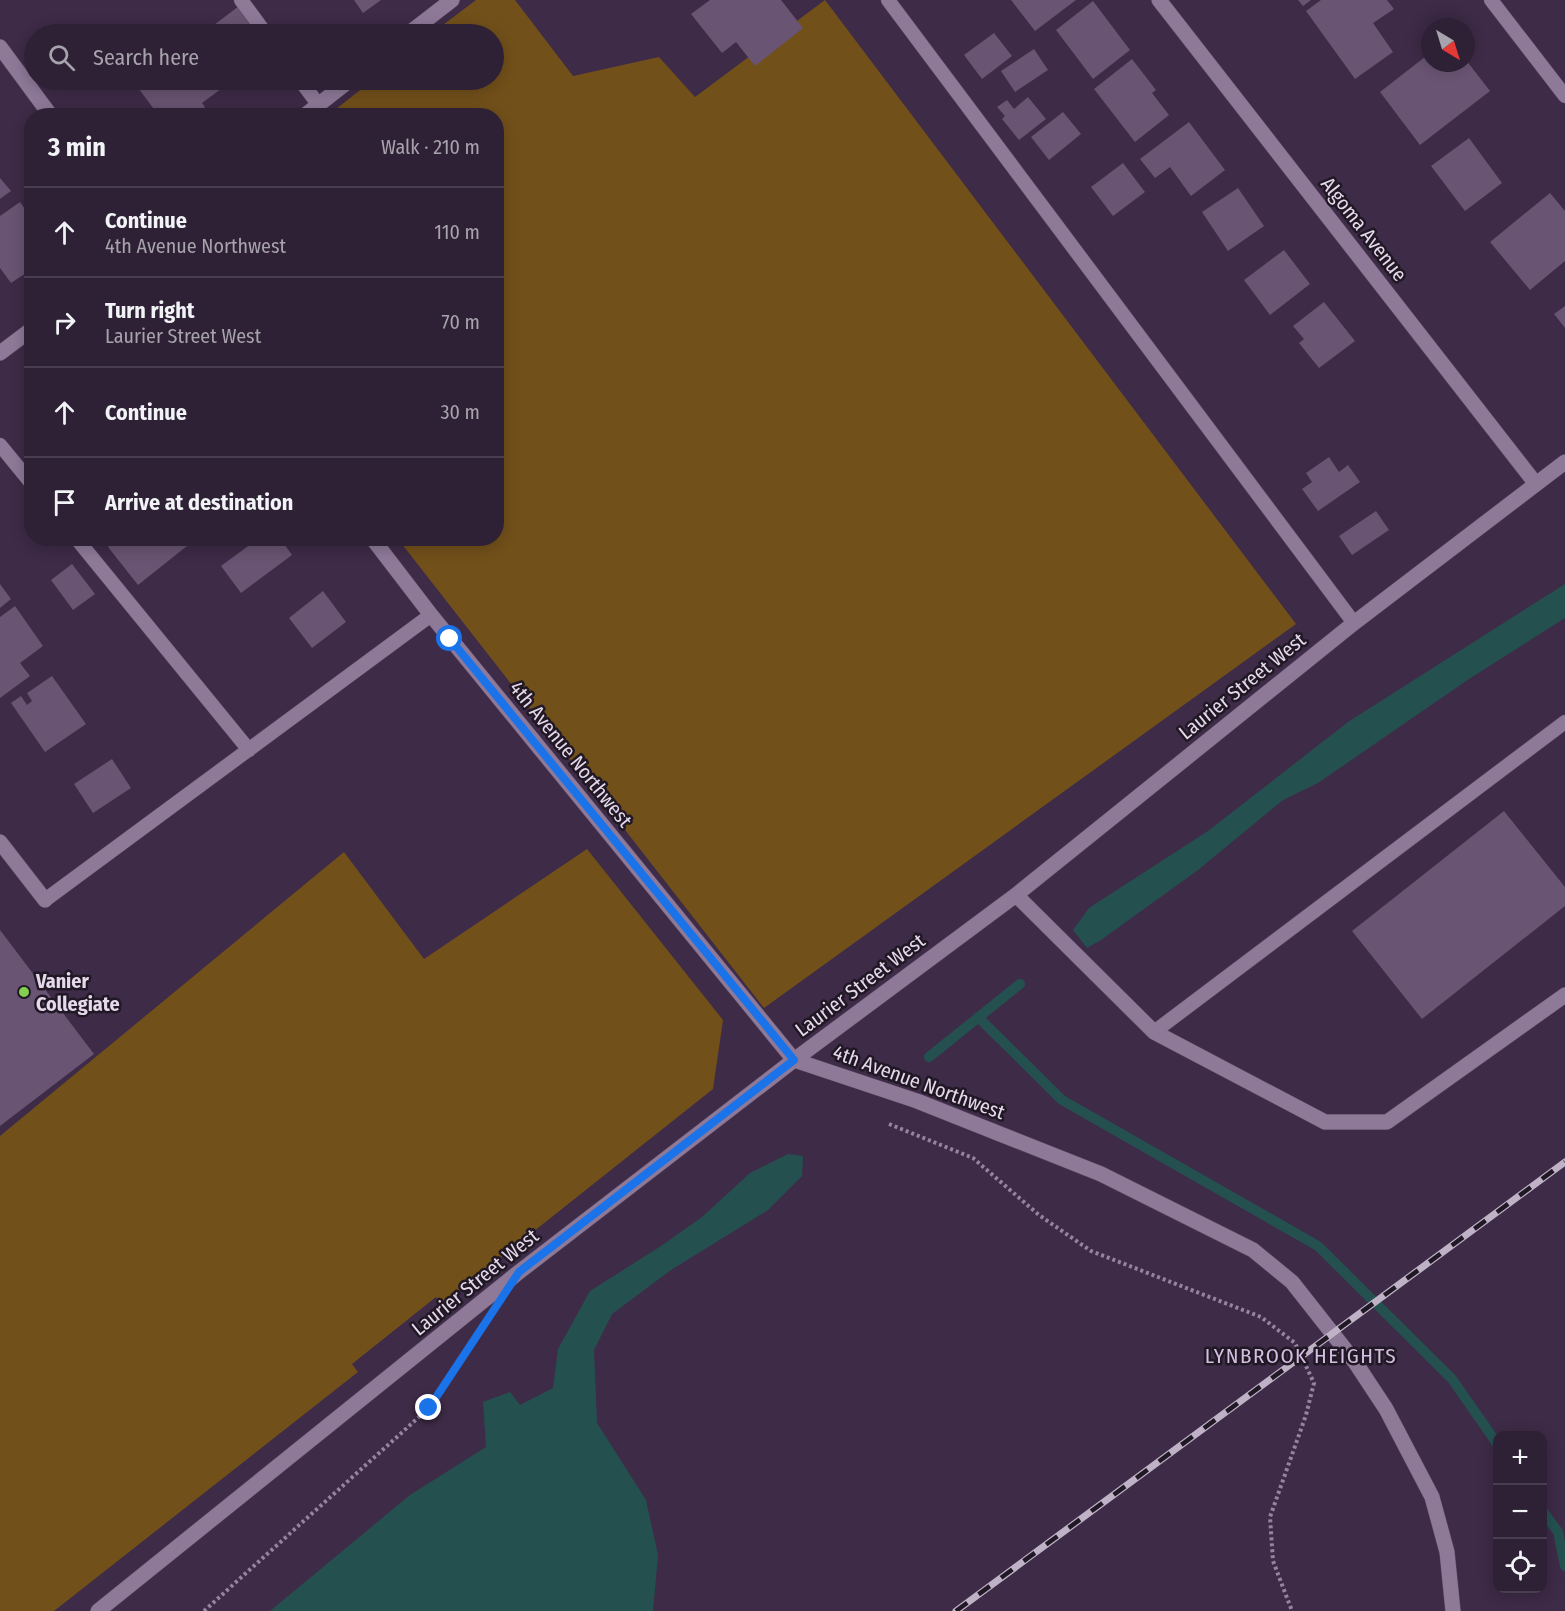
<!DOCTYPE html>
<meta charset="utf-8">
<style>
body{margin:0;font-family:"Fira Sans Condensed",sans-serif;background:#36283d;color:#f1f3f6}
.controls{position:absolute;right:18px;bottom:18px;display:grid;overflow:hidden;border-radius:12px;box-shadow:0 3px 15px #0003}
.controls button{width:54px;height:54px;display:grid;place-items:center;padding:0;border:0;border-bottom:2px solid #493e50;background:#2e2035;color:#f1f3f6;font:30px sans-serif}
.compass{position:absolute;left:1421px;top:18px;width:54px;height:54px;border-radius:50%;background:#2e2035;box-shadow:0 3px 15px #0003;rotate:142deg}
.stop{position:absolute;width:18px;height:18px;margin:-14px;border:4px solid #1a73e8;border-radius:50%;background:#fff}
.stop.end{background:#1a73e8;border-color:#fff;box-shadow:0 2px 6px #0008}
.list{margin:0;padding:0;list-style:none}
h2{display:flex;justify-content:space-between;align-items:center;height:78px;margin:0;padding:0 24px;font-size:26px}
h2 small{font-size:20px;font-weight:400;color:#a7a3ad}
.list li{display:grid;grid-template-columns:39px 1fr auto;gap:18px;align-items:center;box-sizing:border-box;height:90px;padding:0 24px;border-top:2px solid #493e50}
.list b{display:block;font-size:22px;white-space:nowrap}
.list p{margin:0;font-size:20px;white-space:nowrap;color:#a7a3ad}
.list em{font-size:20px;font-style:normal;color:#a7a3ad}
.icon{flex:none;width:33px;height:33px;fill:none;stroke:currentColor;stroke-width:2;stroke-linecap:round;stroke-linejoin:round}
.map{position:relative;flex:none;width:1565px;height:1611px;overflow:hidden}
.search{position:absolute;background:#2e2035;box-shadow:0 3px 15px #0003;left:24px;top:24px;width:480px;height:66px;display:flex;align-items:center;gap:15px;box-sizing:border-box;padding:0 21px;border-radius:33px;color:#a7a3ad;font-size:22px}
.panel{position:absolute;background:#2e2035;box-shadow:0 3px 15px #0003;left:24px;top:108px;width:480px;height:438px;border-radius:24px}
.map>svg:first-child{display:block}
.green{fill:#72501a}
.water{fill:#245150}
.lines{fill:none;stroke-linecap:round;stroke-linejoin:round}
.stream{stroke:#245150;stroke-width:10}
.building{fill:#695473}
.lane-casing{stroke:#57465e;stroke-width:15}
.street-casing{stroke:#57465e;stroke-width:16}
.secondary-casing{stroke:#57465e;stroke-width:16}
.path{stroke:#95859c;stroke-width:4;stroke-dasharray:3 3;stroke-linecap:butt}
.lane{stroke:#8e7999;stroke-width:14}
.street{stroke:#8e7999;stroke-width:15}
.secondary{stroke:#8e7999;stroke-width:15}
.rail-casing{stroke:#bfb2c6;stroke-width:7}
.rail{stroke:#201824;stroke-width:4.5;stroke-dasharray:14;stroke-linecap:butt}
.route{stroke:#1a73e8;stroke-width:8}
.poi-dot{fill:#83d04e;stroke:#201824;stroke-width:2}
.labels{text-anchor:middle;stroke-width:5;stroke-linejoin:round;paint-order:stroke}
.street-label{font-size:20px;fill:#e5d9eb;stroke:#201824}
.poi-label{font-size:20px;font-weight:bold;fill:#e5d9eb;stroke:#201824;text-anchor:start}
.neighbourhood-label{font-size:21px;letter-spacing:1.5px;fill:#d4bde0;stroke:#201824}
</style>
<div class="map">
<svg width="1565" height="1611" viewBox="0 0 1565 1611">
<rect width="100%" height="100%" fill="#3e2b47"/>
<!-- green -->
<path class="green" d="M476,0H515L573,76L659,57L695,97L825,0L1296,624L764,1008L398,539L496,538V116H327L373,80H494V34H431Z
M587,849L723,1020L713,1089L442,1304L436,1297L352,1364L358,1372L54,1611H0V1136L344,852L424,959Z"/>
<!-- water -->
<path class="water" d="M1565,584V618L1469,679L1318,783L1283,800L1198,870L1101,940L1087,948L1073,930L1089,908L1208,831L1348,722Z
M788,1154L803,1156L802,1176L768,1210L671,1270L612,1314L594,1350L597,1423L646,1500L658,1555L653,1611H270L410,1495L486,1447L483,1402L510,1392L520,1405L553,1388L558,1349L590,1291L661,1246L702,1217L750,1173Z"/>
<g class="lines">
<!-- stream -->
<path class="stream" d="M978,1017L1062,1100L1318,1246L1452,1379L1498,1445
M929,1057L1020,984
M1542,1510L1558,1532L1565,1566"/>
</g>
<!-- building -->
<path class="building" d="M354,0H381L363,13Z
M710,0H781L803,28L755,66L736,42L722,53L691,14Z
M1011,0H1076L1035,31Z
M1298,0H1311L1303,6Z
M1321,0H1387L1394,9L1373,23L1393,52L1355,79L1306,11Z
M1093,1L1130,50L1093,79L1056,30Z
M239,6L262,34H202Z
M994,33L1012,56L982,79L964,55Z
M1034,49L1048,70L1015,92L1001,71Z
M1430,53V63H1466V60L1490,91L1420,145L1380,92Z
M1132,59L1156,90L1152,93L1169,115L1135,142L1094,89Z
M143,80H233L202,103L205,107L195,116H159L136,85Z
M1028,97L1046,119L1019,140L1002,119L1005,116L997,107L1007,100L1014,109Z
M1063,112L1081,134L1049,160L1031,137Z
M1189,122L1225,170L1191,196L1170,167L1155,178L1140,159Z
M1469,138L1502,183L1465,211L1431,166Z
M1123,163L1145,192L1113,216L1091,187Z
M0,178L11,191L0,199Z
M1238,188L1264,226L1228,251L1202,212Z
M1550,193L1565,211V261L1530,290L1490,242Z
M20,202L32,219V269L11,283L0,268V216Z
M1284,250L1310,284L1270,315L1244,280Z
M1324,302L1355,341L1319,368L1299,343L1304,339L1293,326Z
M1565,306V328L1554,314Z
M32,411V427L24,417Z
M1329,457L1339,472L1348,465L1360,482L1318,511L1302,489L1312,482L1306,473Z
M1376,511L1389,530L1352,555L1339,536Z
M119,538H197L138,585L108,547Z
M259,538H280L292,555L241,593L221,566Z
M72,564L95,594L73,610L51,580Z
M0,584L11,599L0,608Z
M323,591L346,622L312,648L289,618Z
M15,606L43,646L20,663L30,676L0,698V617Z
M52,676L86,724L45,752L11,703L21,696L27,705L32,701L27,693Z
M112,759L131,788L93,813L74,784Z
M1504,811L1565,887V906L1422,1019L1352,931Z
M0,930L94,1054L0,1126Z"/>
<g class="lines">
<defs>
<path id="lane" d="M241,0L266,34
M888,0L1354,623
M1491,0L1565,96
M300,80L318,104
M0,445L32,484
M76,538L249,750
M45,900L431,615
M1154,1032L1565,722"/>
<path id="street" d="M1159,0L1536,484
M408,34L452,0
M304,116L350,80
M0,353L32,329
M0,842L45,900
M1016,895L1154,1032L1325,1122H1387L1565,995
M98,1611L519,1272L794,1060L1016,895L1354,623L1565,462"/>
<path id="secondary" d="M0,47L51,116
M372,538L431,615L794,1060L917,1101L1101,1174L1253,1250L1292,1282L1355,1362L1386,1409L1432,1497L1447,1552L1453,1611"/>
</defs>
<!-- lane casing -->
<use href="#lane" class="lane-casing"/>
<!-- street casing -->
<use href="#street" class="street-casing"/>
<!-- secondary casing -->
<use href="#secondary" class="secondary-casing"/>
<!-- path -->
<path class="path" d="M889,1124L973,1158L1039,1215L1091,1251L1261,1317L1295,1343L1314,1383L1306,1415L1270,1517L1273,1561L1292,1611
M204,1611L429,1408L472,1344"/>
<!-- lane -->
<use href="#lane" class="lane"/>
<!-- street -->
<use href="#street" class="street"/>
<!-- secondary -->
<use href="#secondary" class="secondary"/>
<defs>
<path id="rail" d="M956,1611L1565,1162"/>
</defs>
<!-- rail casing -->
<use href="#rail" class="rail-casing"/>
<!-- rail -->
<use href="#rail" class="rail"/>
</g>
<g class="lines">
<!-- route -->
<path class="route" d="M429,1408L519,1272L794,1060L450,639"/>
</g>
<!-- markers -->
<circle class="poi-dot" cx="24" cy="992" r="6"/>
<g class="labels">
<!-- street labels -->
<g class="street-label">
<text transform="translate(1364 229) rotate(52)" y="7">Algoma Avenue</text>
<text transform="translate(1242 686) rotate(-39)" y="7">Laurier Street West</text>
<text transform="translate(571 754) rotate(51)" y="7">4th Avenue Northwest</text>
<text transform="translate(860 985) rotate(-37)" y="7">Laurier Street West</text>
<text transform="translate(919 1082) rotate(20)" y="7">4th Avenue Northwest</text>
<text transform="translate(475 1282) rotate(-39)" y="7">Laurier Street West</text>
</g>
<!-- poi labels -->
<g class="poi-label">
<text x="36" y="988">Vanier<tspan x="36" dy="23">Collegiate</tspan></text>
</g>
<!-- neighbourhood labels -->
<g class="neighbourhood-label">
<text x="1301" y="1363">LYNBROOK HEIGHTS</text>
</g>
</g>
</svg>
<div class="controls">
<button>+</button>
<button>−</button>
<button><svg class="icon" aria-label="locate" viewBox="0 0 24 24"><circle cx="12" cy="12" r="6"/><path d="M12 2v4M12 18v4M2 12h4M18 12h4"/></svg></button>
</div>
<svg class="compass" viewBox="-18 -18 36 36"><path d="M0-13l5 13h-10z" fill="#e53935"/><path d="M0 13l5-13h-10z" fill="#a7a3ad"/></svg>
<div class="stop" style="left:450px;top:639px"></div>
<div class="stop end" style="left:429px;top:1408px"></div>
<div class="search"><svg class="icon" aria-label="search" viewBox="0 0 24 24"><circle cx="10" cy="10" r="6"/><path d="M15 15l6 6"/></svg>Search here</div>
<section class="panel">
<h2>3 min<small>Walk · 210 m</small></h2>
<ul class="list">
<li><svg class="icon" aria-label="ahead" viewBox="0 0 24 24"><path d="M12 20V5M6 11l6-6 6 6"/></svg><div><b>Continue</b><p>4th Avenue Northwest</p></div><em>110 m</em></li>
<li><svg class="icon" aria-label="right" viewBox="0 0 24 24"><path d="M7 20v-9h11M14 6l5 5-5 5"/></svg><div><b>Turn right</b><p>Laurier Street West</p></div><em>70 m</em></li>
<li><svg class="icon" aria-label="ahead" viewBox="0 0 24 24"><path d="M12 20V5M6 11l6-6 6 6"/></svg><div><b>Continue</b></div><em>30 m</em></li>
<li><svg class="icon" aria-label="arrive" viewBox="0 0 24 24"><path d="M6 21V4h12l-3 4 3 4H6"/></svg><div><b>Arrive at destination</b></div></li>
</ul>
</section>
</div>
